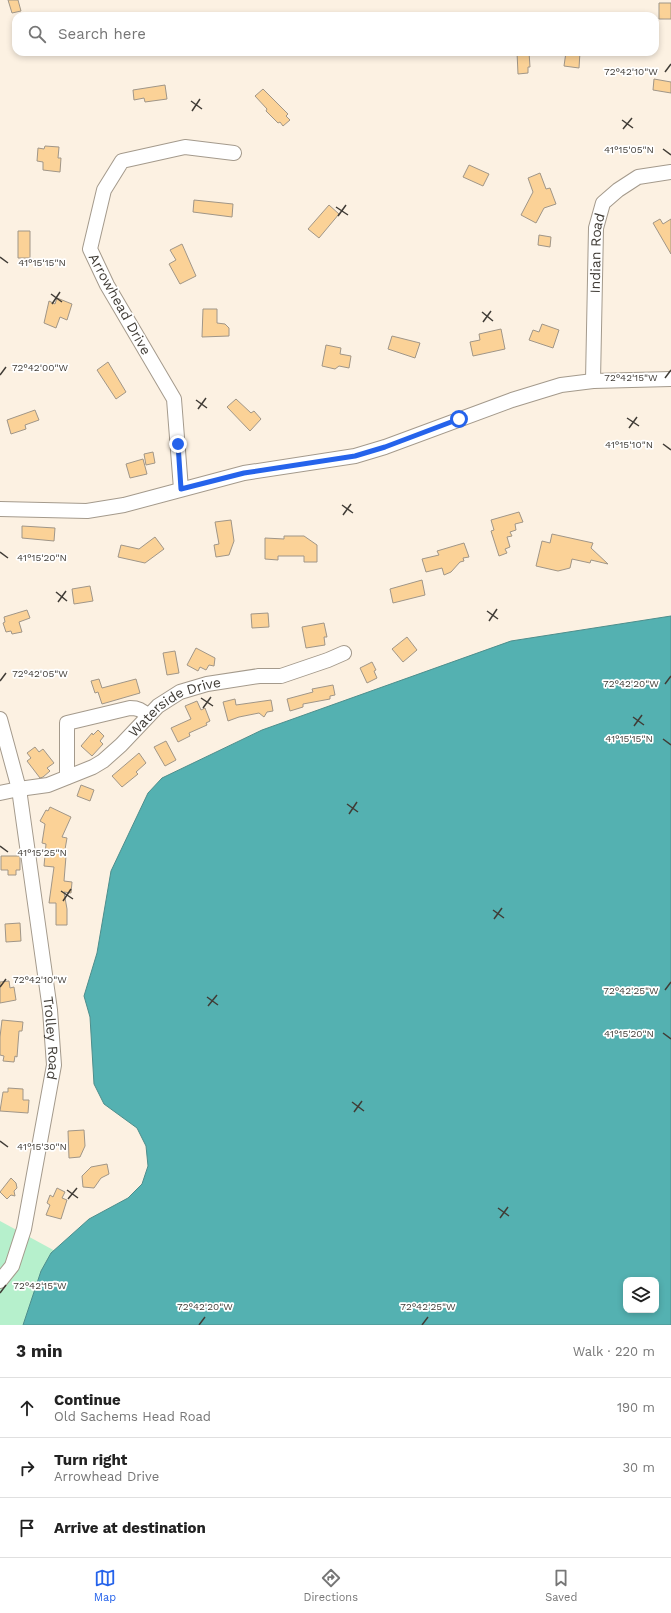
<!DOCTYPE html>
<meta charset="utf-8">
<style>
body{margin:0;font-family:"Work Sans",sans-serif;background:#f6f6f6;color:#222}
.controls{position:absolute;right:12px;bottom:12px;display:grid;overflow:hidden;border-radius:8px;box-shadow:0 2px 6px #0003}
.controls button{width:36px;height:36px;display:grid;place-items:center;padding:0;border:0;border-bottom:1px solid #e0e0e0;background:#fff;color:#222;font:20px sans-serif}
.stop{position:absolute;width:12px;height:12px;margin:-9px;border:3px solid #2563eb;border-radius:50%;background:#fff}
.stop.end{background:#2563eb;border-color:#fff;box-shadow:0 1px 4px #0008}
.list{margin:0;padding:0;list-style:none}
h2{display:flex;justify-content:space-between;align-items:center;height:52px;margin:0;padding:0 16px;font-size:17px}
h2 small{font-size:13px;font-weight:400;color:#767676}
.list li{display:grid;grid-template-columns:26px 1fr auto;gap:12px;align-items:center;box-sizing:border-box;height:60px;padding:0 16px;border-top:1px solid #e0e0e0}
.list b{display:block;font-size:15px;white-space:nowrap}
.list p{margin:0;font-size:13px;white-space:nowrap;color:#767676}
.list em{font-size:13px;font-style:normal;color:#767676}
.icon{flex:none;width:22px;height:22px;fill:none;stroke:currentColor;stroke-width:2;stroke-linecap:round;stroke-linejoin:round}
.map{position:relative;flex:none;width:671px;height:1325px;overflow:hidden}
.search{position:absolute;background:#fff;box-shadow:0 2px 6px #0003;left:12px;right:12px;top:12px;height:44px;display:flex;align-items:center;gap:10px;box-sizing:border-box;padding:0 14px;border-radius:12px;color:#767676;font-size:15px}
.sheet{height:232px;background:#fff}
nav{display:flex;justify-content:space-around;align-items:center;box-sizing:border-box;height:56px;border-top:1px solid #e0e0e0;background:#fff;font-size:11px;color:#767676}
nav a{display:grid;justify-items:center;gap:2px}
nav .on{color:#2563eb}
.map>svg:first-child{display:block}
.green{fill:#b6f0cc}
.water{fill:#54b1b1;stroke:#4e8e8c;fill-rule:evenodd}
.building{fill:#fbd297;stroke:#a09688}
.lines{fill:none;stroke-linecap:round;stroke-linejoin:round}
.minor-casing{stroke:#a49a8c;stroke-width:16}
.minor{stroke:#fff;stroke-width:14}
.route{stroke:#2563eb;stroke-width:5}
.ticks{fill:none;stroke:#403c36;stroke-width:1.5}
.labels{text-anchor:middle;stroke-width:3.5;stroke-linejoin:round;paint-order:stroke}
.street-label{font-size:14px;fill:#403c36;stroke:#fff}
.ticks-label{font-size:10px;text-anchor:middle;fill:#403c36;stroke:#fff;stroke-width:3.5;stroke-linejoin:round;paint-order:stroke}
</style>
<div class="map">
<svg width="671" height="1325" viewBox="0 0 671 1325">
<rect width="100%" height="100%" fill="#fcf1e2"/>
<!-- green -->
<path class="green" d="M0,1221L79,1264L40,1325H0Z"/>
<!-- water -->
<path class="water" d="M671,616V1325H23L41,1271L51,1253L89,1219L128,1198L142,1184L148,1166L146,1146L137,1128L104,1104L94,1084L90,1017L84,996L97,953L111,871L148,793L162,778L262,730L511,641ZM626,1280H656V1310H626Z"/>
<!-- building -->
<path class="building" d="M8,0H18L21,11L12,13Z
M659,3H671V19H659Z
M517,52H529L530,67H528V73L518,74Z
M566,52H580L579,68L564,66Z
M654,79L671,82V93L653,90Z
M165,85L167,99L145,102L144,98L134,100L133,90Z
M263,89L288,114L286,116L290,120L283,126L280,122L278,123L266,111L267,109L255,96Z
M45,146L59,147L58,158H61L60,172L43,170V162L37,161L38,148L44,149Z
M469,165L489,174L483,186L463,177Z
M540,173L546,189L550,188L556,204L544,208L536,223L521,215L533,192L528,178Z
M194,200L233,204L232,217L193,212Z
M329,205L339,214L319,238L308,229Z
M660,219L663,224L671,219V254L653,223Z
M18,231H30V258H18Z
M539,235L551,237L550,247L538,245Z
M182,244L196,276L180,284L169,264L176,260L170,250Z
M57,298L72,304L67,320L60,317L56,328L44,323L49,301L55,304Z
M203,309H217V323L225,324L229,328V336L202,337Z
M542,324L559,330L553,348L529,340L533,330L539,332Z
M501,329L505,349L473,356L470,342L480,340L479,334Z
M392,336L420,343L415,358L388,349Z
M326,345L341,348L340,354L351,356L349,368L339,366L335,369L322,366Z
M108,362L126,392L116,399L97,370Z
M236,399L251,413L254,411L261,419L250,431L227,407Z
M35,410L39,420L25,425L26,429L11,434L7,420Z
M153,452L155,463L146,465L144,454Z
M143,459L147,474L130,478L126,464Z
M519,512L523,522L515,524L516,530L510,532L512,536L507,537L510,547L505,549L507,553L499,556L491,531L494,530L491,520Z
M231,520L234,541L229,555L216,557L214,545L219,544L215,522Z
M22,526L55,528L54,541L22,538Z
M552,534L593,543L591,548L608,564L591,560L590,563L572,559L570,568L558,571L536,566L542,541L550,543Z
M284,536H304L317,545V562H304V556H278V560L265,559V538L284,539Z
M155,537L164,549L145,563L118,557L121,545L139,549Z
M464,543L469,557L463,558L464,561L460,562L451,572L444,575L442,568L426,572L422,559L439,555L437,551Z
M422,580L425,595L393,603L390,589Z
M90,586L93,601L74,604L72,589Z
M27,610L30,618L19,622L22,632L12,634L11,631L6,632L3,623L5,622L4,617Z
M268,613L269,627L252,628L251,614Z
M324,623L327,637H324L325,645L306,648L302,627Z
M407,637L417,650L403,662L392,649Z
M196,648L215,658L214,666L209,665L206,670L200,667L198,671L187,665Z
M175,651L179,673L167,675L163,653Z
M372,662L376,670L374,671L377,678L367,683L360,668Z
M99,679L102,688L136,679L140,693L102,704L98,692L95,693L91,681Z
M333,685L335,695L330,696V699L303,704V707L290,711L287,699L313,692L312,689Z
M235,699L236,705L271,700L273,711L267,712L264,717L259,713L239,717L228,721L223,702Z
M197,701L201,710L205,708L210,721L206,723L207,725L189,733L190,736L178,742L171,728L191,719L185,706Z
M98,730L104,736L100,741L103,744L92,756L81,746L92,733L93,735Z
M166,741L176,760L165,766L154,747Z
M35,747L39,752L43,749L54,763L47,768L50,771L43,777L40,778L27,761L31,758L27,753Z
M139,753L146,763L136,772L138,774L122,787L112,776Z
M81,785L94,790L90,801L77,796Z
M50,807L71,817L62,837L67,838L64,855L66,856L64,881L72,882L71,893L64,892L67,909V925H56V903H49L54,867L44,866L46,844L42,843L45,824L40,821L46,810L48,811Z
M1,856H20V870H16V875H8V870H1Z
M20,923L21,941L6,942L5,924Z
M9,981L10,988L14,987L16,1000L0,1003V982Z
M2,1020L23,1022L22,1031H19L17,1057L15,1056L14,1062L3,1061L4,1056L0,1055V1037Z
M8,1088L23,1089V1100H29L28,1113L0,1111L3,1092H8Z
M84,1130L85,1146L80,1157L69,1158L68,1131Z
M107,1164L109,1174L101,1178L94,1188L83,1187L82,1176L91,1167Z
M11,1178L16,1183L17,1188L14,1191L15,1196L11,1195L7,1199L0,1192Z
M57,1188L65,1192L62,1198L67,1200L61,1219L46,1215L50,1205L47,1203L50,1195L53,1197Z"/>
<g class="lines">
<defs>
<g id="minor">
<path id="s1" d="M593,381L596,228L603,203L618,190L638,177L671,172"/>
<path d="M181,489L174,399L107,285L90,249L104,190L122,161L185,147L234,153"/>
<path d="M0,509L87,511L124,505L244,473L355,456L385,447L512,400L561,385L593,381L671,379"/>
<path id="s2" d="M0,719L19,789L50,1010L54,1065L24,1229L12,1266L0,1281"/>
<path d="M67,777V723L130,708C138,708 142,710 148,716"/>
<path id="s3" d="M0,793L19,789L48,785L93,767L103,761L121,745L158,706L180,692L207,684L259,676H281L328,660L344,653"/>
</g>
</defs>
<!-- minor casing -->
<use href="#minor" class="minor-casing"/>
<!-- minor -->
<use href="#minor" class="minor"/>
</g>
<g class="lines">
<!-- route -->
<path class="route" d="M178,444L181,489L244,473L355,456L385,447L459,419"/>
</g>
<!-- ticks -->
<path class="ticks" d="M665,72L671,64M191,101L202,109M192,111L200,99M622,120L633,128M623,129L632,118M663,149L671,155M336,207L348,215M338,216L346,205M0,257L8,263M51,294L62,302M52,304L60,292M482,312L493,321M483,322L491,311M0,375L6,367M665,378L671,370M196,400L207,408M198,409L206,398M627,418L639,426M629,428L637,417M663,444L671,450M342,505L353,513M343,515L351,504M0,552L8,558M56,592L67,601M58,602L66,591M487,611L498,619M489,621L497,609M0,681L6,673M665,684L671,676M201,698L213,706M203,708L211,697M633,717L644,725M634,726L642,715M663,739L671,745M347,804L358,812M349,814L357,802M0,846L8,852M61,891L73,899M63,901L71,889M493,910L504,918M494,919L502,908M0,987L6,979M665,990L671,982M207,997L218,1005M208,1006L217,995M663,1033L671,1039M352,1102L364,1111M354,1112L362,1101M0,1141L8,1147M67,1190L78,1198M68,1199L77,1188M498,1208L509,1216M500,1218L508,1207M0,1293L6,1285M199,1325L205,1317M422,1325L428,1317"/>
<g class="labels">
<!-- street labels -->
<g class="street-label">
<text dy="5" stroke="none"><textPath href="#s1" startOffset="128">Indian Road</textPath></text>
<text transform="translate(120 304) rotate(61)" y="5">Arrowhead Drive</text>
<text dy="5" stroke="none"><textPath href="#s3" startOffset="201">Waterside Drive</textPath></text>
<text dy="5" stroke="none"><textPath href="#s2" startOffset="324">Trolley Road</textPath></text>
</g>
</g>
<g class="ticks-label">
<text x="631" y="75">72°42'10"W</text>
<text x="629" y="153">41°15'05"N</text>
<text x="42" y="266">41°15'15"N</text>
<text x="40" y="371">72°42'00"W</text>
<text x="631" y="381">72°42'15"W</text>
<text x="629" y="448">41°15'10"N</text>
<text x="42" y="561">41°15'20"N</text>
<text x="40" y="677">72°42'05"W</text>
<text x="631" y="687">72°42'20"W</text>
<text x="629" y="742">41°15'15"N</text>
<text x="42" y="856">41°15'25"N</text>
<text x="40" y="983">72°42'10"W</text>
<text x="631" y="994">72°42'25"W</text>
<text x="629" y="1037">41°15'20"N</text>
<text x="42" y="1150">41°15'30"N</text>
<text x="40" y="1289">72°42'15"W</text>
<text x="205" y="1310">72°42'20"W</text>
<text x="428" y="1310">72°42'25"W</text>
</g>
</svg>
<div class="controls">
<button><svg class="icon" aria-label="layers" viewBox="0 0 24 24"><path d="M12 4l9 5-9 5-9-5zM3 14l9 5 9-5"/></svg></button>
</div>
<div class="stop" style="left:459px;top:419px"></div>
<div class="stop end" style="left:178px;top:444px"></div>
<div class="search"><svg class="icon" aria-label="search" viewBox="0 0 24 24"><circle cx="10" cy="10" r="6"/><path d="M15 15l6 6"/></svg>Search here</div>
</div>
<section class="sheet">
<h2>3 min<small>Walk · 220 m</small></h2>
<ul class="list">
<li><svg class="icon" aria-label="ahead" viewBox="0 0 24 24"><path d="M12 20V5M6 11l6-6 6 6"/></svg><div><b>Continue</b><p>Old Sachems Head Road</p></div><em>190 m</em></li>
<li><svg class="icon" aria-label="right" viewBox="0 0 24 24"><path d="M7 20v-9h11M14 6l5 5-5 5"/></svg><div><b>Turn right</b><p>Arrowhead Drive</p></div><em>30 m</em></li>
<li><svg class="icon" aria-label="arrive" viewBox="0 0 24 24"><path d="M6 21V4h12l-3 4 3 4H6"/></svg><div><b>Arrive at destination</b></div></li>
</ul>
</section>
<nav>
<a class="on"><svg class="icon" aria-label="map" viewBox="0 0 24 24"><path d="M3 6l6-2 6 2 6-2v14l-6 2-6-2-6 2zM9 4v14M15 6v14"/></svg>Map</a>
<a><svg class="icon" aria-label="directions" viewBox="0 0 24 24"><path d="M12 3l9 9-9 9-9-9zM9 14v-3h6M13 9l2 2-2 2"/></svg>Directions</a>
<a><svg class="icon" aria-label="saved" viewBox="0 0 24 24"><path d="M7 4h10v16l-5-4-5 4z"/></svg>Saved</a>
</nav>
